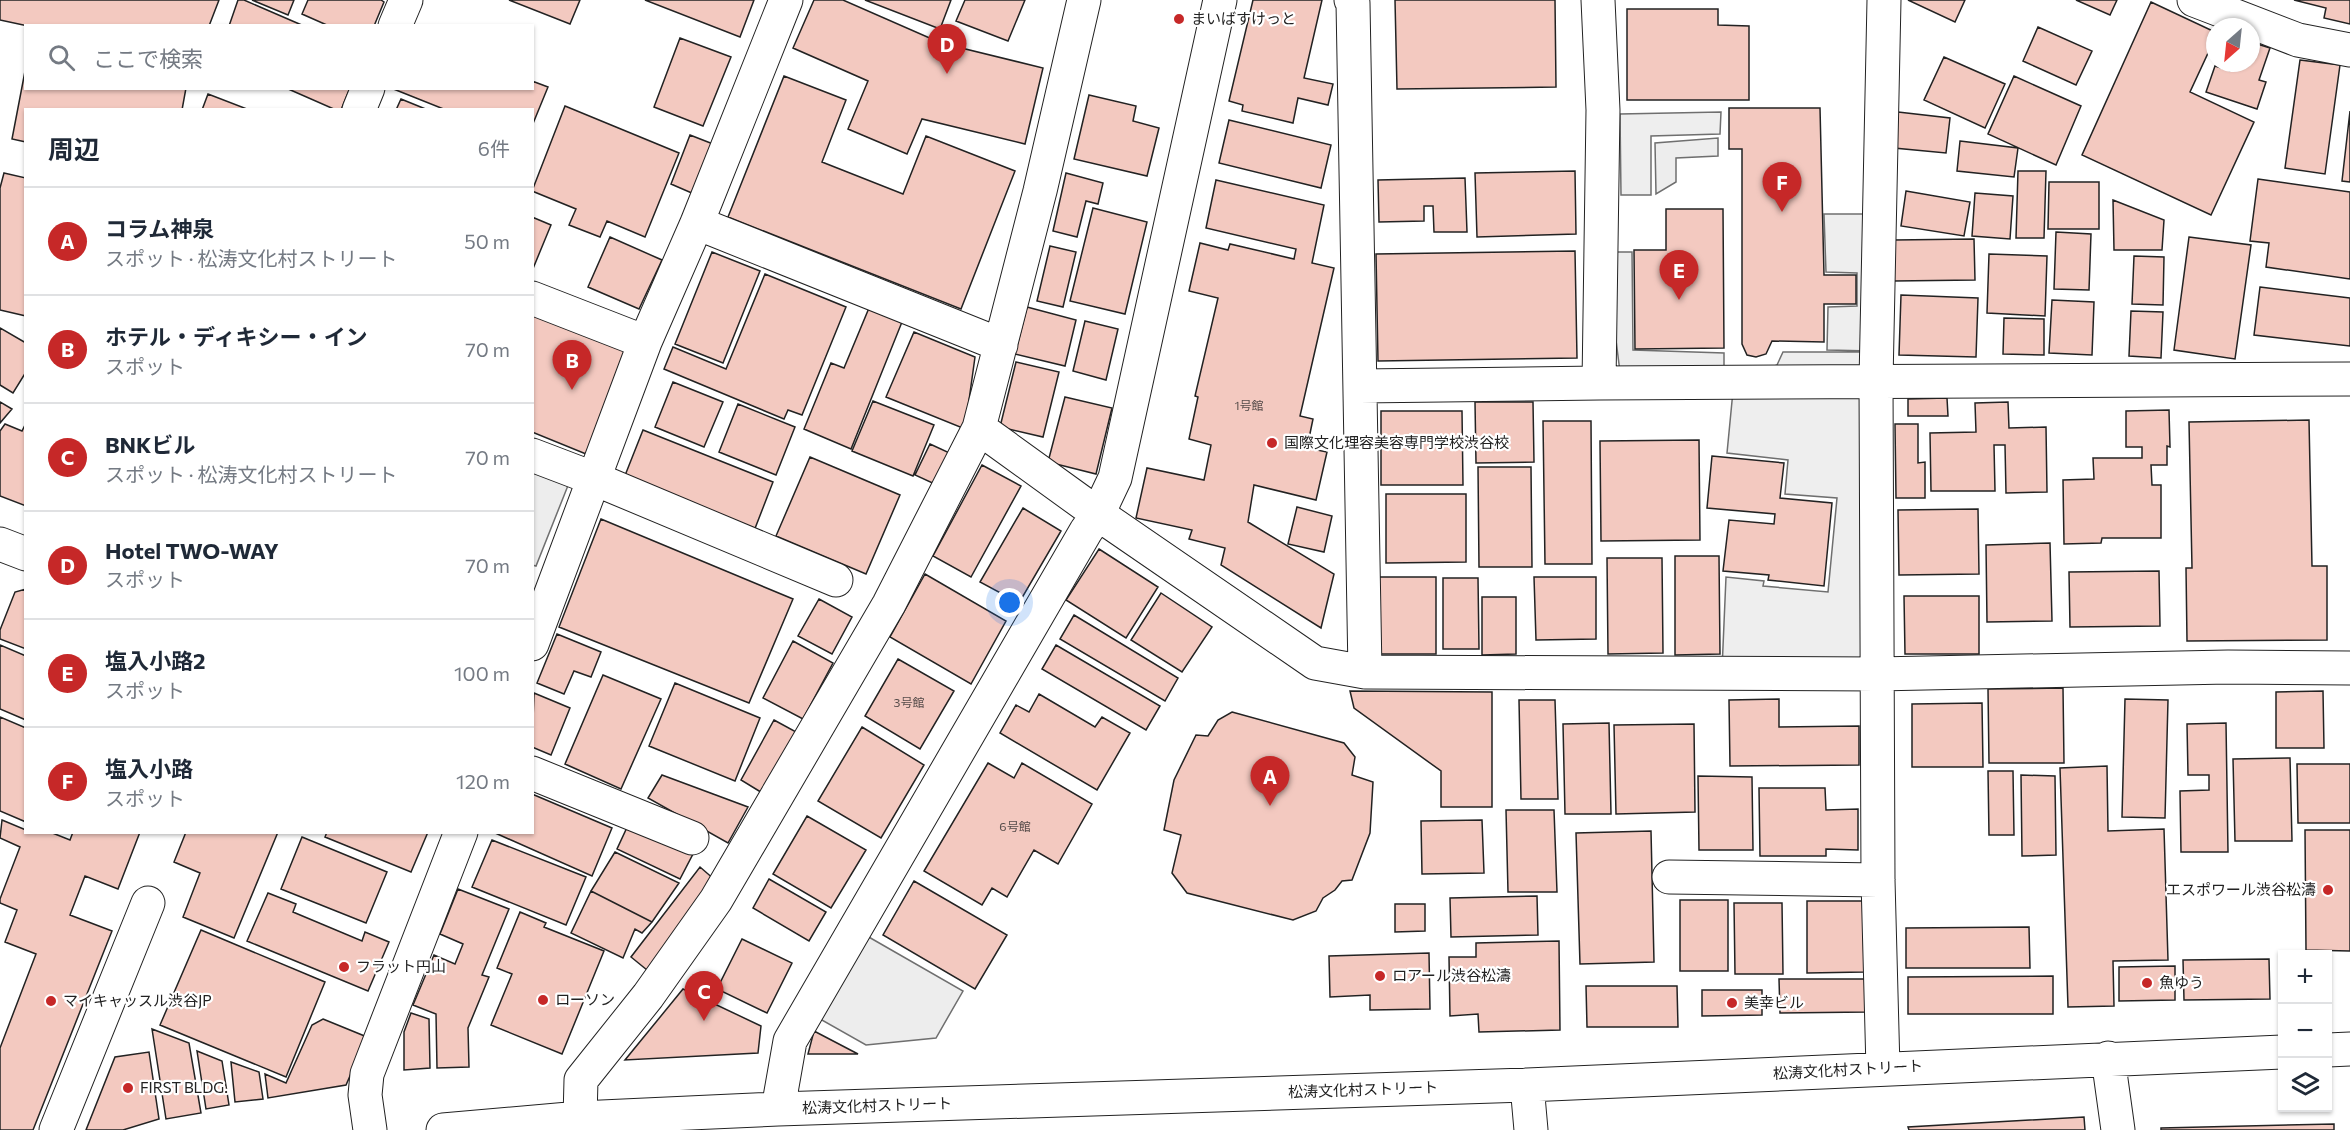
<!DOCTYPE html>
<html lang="ja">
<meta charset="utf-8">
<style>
body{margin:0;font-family:Commissioner,"Noto Sans JP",sans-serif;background:#f2f2f3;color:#1f2937}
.controls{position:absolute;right:18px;bottom:18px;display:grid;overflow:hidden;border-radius:0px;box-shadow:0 2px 4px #0004}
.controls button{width:54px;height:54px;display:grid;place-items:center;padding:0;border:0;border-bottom:2px solid #e0e1e3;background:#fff;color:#1f2937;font:30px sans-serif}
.compass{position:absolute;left:2206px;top:18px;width:54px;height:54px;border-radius:50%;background:#fff;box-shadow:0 2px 4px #0004;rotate:207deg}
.you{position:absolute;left:1010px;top:603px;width:21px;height:21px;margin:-15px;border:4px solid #fff;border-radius:50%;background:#1a73e8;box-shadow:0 0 0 9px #1a73e833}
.badge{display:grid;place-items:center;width:39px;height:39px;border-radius:50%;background:#c62828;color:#fff;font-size:20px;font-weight:700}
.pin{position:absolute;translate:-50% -50px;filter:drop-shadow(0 2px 3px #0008)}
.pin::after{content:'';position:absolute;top:32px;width:21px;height:18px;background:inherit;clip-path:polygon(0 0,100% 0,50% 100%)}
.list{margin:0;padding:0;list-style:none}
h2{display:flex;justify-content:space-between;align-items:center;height:78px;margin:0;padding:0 24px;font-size:26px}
h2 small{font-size:20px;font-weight:400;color:#747a83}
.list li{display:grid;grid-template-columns:39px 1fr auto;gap:18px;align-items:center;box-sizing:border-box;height:108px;padding:0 24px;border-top:2px solid #e0e1e3}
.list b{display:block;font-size:22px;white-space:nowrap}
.list p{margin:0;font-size:20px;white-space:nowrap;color:#747a83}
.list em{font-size:20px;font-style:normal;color:#747a83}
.icon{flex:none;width:33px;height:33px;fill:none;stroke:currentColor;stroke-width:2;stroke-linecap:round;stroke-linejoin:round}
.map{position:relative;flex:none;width:2350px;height:1130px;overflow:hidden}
.search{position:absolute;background:#fff;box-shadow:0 2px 4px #0004;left:24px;top:24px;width:510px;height:66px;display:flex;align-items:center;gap:15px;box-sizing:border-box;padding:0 21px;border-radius:0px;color:#747a83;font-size:22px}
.panel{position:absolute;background:#fff;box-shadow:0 2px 4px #0004;left:24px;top:108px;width:510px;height:726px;border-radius:0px}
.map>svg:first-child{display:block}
.green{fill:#eee;stroke:#6f6f6f;stroke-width:1.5}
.parking{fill:#ededed;stroke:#6f6f6f;stroke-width:1.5}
.building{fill:#f3c9c0;stroke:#222;stroke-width:1.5}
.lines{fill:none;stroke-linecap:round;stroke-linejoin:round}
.minor-casing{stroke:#222;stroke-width:35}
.minor{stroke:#fff;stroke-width:33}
.poi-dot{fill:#c62828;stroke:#fff;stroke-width:2}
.labels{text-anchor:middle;stroke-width:4.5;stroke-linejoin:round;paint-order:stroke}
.number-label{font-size:12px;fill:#564c4a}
.poi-label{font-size:15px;fill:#222;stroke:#fff;text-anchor:start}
.street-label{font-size:15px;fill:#222;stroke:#fff}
</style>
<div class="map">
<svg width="2350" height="1130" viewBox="0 0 2350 1130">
<rect width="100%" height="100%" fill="#fff"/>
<!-- green -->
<path class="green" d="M1721,112L1720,134L1651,136V195H1621L1620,114Z
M1824,214H1872L1871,351L1827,350L1828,307L1857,306V273L1826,272Z
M1783,352H1866V379L1767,369L1777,365Z
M1870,389L1872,669L1722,670L1726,577L1764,581L1763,586L1828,592L1837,498L1785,494L1788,460L1727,453L1733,391Z"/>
<!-- parking -->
<path class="parking" d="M1718,138V156L1676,158V182L1656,194L1655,143Z
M1605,252H1632L1633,350L1724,353V373L1620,372Z
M532,469L569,483L536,566L532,565Z
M867,936L963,991L936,1038L866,1045L820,1019Z"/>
<!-- building -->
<path class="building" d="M0,0H219L209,26H28L0,20Z
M238,0H244L304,26H229Z
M252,0H294L288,15Z
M308,0H381L384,2L374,26H329L302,14Z
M509,0H580L570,24Z
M645,0H754L740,37Z
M814,0H843L941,43L1043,68L1025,144L922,119L907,154L848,129L868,81L793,48Z
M865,0H951L940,29Z
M965,0H1025L1008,41L956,21Z
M1253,0H1322L1304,78L1333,84L1328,105L1298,98L1293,123L1242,111L1243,105L1229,101Z
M1395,0H1555L1556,87L1397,89Z
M1908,0H1965L1955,22Z
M2076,0H2117L2110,15Z
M2294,0H2350V24L2324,18L2326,8Z
M2151,2L2215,32V38L2190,92L2254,122L2211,215L2082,155Z
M1627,9H1718V25L1749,26V100H1627Z
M2038,27L2092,51L2076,85L2023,61Z
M680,38L731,57L703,126L654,107Z
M2251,42L2270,48L2259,80L2266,82L2257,109L2206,92L2215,66L2231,71L2233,63H2251Z
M1944,57L2005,84L1985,128L1924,100Z
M2300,60L2340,65L2325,174L2285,168Z
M26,66V88H186L182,110H26V142L12,139Z
M784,76L846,100L822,162L903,194L926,136L1015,171L961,309L728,217Z
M2014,76L2081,106L2056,165L1988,134Z
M532,81L548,87L532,126V110H446L391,88H532Z
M286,88H350L341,110H336Z
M208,94L247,109L246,110H202Z
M1089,95L1136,106L1133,121L1159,128L1147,176L1074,159Z
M401,99L428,110H396Z
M565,106L679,153L645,237L607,221L600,237L569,225L576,209L532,191Z
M1729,108H1820L1824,275H1856V304H1824V342L1772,341L1766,354L1756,357L1747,355L1742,344V149H1729Z
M2350,111V182L2342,181Z
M1898,112L1950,118L1946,153L1894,148Z
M1229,120L1331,145L1321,188L1219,163Z
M690,135L713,144L694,194L671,184Z
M1960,141L2018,148L2014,177L1957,171Z
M1575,171L1576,234L1477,237L1475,173Z
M2018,171H2046L2044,238H2016Z
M4,173L26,178V316L0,310V188Z
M1066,173L1103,183L1098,204L1086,201L1077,237L1053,231Z
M1465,178L1467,232H1434L1433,206H1424V221L1379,222L1378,180Z
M2258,179L2350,192V279L2266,267L2269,243L2250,241Z
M1216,180L1324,205L1312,263L1334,268L1300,416L1313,419L1307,448L1327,452L1316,500L1254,485L1248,522L1334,574L1321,628L1221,565L1225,548L1189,539L1192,530L1136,518L1147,468L1204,480L1211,445L1189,439L1198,397L1195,396L1218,298L1189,291L1200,243L1228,250L1230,244L1294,259L1296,249L1206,228Z
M2049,182H2099V229H2048Z
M1906,191L1970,202L1964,236L1901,226Z
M1975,193L2013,196L2010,239L1972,236Z
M2113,200L2164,220L2162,250H2114Z
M1093,208L1147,222L1125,314L1070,301Z
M1666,209H1723L1724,348L1635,349L1634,250H1666Z
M532,217L551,225L532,271Z
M2056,232L2091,234L2089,290L2054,289Z
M610,237L662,260L639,309L588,287Z
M2189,237L2251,245L2235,359L2174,350Z
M1974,239L1975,280L1894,281V240Z
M1050,246L1076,252L1063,307L1037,301Z
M1575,251L1577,358L1378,361L1376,254Z
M712,252L760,271L723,363L675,344Z
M1989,254L2047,256L2045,316L1987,313Z
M2134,256L2164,257L2163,305L2132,304Z
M765,274L846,307L802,415L788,410L784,419L664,369L673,347L726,369Z
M2260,287L2350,298V346L2254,335Z
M1901,295L1978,298L1976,357L1899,355Z
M2052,300L2094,302L2092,355L2049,353Z
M1027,307L1076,320L1065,366L1015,354Z
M869,308L902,322L851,449L804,429L831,363L844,368Z
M532,309L629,348L586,454L532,432Z
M2131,311L2163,312L2161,358L2129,356Z
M2004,318L2044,319V355L2003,354Z
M1085,321L1118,329L1106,380L1073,371Z
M0,328L26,343V372L13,393L0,385Z
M914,332L975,357L965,429L886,397Z
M1016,362L1059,372L1043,437L1000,427Z
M673,382L723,402L704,447L655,427Z
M1065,397L1112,408L1096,474L1048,462Z
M1947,398L1948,416H1908V399Z
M873,401L934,425L913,476L852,451Z
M0,402L12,409L0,423Z
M1475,402H1533L1534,462L1476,463Z
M2008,402L2009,428L2046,427L2047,492L2006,493L2005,445H1994L1995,491H1931L1930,433L1976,432L1975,403Z
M738,404L795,427L776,475L719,452Z
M2169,410L2170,447L2167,446V465H2151L2152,485H2161V538H2102L2101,543L2064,544L2063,480L2094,479L2093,458H2142V447H2126V411Z
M1381,411H1462L1463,485H1381Z
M2309,420L2312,566H2327V640L2187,641L2186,568H2192L2189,422Z
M1543,421H1591L1592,564H1545Z
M26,423V506L0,496V431L5,424L22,431Z
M1895,424H1918V463L1925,462V498H1896Z
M643,430L773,482L754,531L624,478Z
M1699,440L1700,540L1601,541L1600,441Z
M930,444L954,455L939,486L915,475Z
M1712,456L1784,463L1780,498L1832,503L1824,586L1768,580L1769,575L1723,571L1729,520L1774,524L1775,514L1707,508Z
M810,457L900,495L866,574L776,536Z
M982,465L1021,486L971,577L933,556Z
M1478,467H1531L1532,567H1479Z
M1386,494H1466V562L1386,563Z
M1297,507L1332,516L1324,552L1288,544Z
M1023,508L1061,531L1019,603L980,582Z
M1978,509L1979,574L1899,575L1898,510Z
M601,519L793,599L749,703L559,627Z
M2050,543L2052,621L1987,622L1986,545Z
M1099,549L1158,587L1126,638L1066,600Z
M1675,556H1719L1720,654L1675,655Z
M1607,558H1662L1663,653L1608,654Z
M2159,571L2160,626L2070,627L2069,572Z
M925,574L1006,621L971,684L890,637Z
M1377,577H1436V654H1378Z
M1534,577H1596V639L1536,640Z
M1443,578H1478L1479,649H1443Z
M26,589V649L0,639V630L15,592Z
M1161,593L1212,627L1182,672L1131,640Z
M1904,596H1979V654H1905Z
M1482,597H1516V654L1482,655Z
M819,599L852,617L832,654L798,636Z
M1074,615L1178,678L1165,701L1060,639Z
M557,634L601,652L591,677L574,671L564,694L537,683Z
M793,641L833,663L803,719L763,698Z
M0,645L26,656V720L0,709Z
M1056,645L1160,706L1146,730L1042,669Z
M898,659L954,691L920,749L865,716Z
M603,675L661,699L621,789L565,764Z
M675,683L760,718L735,781L649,746Z
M2063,688L2064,763H1989L1988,689Z
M1350,691L1492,692V807H1441V771L1354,708Z
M2323,691L2324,748H2276V692Z
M534,693L570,708L551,755L532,747Z
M1039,694L1095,727L1102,717L1130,733L1097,790L1000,733L1016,705L1029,712Z
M1779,699V727L1859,726V765L1730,766L1729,700Z
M2125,699L2168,700L2165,818L2122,817Z
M1519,700H1555L1558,799H1521Z
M1982,703L1983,767H1912V704Z
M1232,712L1344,743L1355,757L1352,775L1373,782L1370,833L1352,880L1342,881L1335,890L1323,898L1316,911L1293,920L1187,893L1172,873L1181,835L1164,830L1174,780L1196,735L1208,736L1218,720Z
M0,717L26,728V822L0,811Z
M774,720L798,733L764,794L741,780Z
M1609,723L1611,814H1565L1563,724Z
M2226,723L2228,852H2181L2180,791L2209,790V775H2188L2187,724Z
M1694,724L1695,812L1616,814L1614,725Z
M862,727L924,765L881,838L818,801Z
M2290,758L2292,841H2235L2233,759Z
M988,763L1014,778L1022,763L1092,804L1058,864L1034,850L1007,897L992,888L982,905L924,871Z
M2297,764H2350V823H2298Z
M2107,766L2108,831L2164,829L2168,960L2113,961L2114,1006L2068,1007L2060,768Z
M1988,771H2013L2014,835H1989Z
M662,775L748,807L728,843L648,798Z
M2021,775L2055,776L2056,855L2022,856Z
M1698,776L1752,777L1753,850H1699Z
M1759,788H1825L1826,810L1858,809V850L1826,849V856H1760Z
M532,794L612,828L592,876L493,832H532Z
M1506,810H1554L1557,892H1508Z
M807,816L866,850L831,908L773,874Z
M2,820L26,830V832H50L70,840L73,832H140L118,889L85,876L70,915L112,931L33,1130H0V1048L36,954L5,942L17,910L0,903V899L20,847L0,838Z
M1482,820L1484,873L1422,874L1421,821Z
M630,821L694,852L680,879L617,849Z
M2305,830H2350V951L2306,950Z
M1651,831L1654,962L1580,964L1576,833Z
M186,832H278L234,938L183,917L200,873L174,862Z
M327,832H428L411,872L325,837Z
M302,837L387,872L366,923L281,889Z
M492,840L586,877L566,925L472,887Z
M615,852L679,883L652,922L591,891Z
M700,867L715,880L647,970L631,957Z
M769,879L826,912L809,941L753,908Z
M914,881L1007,935L975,989L883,935Z
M458,889L509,909L482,975L489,977L468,1028L469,1067L437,1068L436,1014L413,1005L434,955L455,964L463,944L440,934Z
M591,891L652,922L642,933L635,929L623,958L571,933Z
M268,893L296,904L293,912L362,941L365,932L389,942L368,991L247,941Z
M1537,896L1538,935L1451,937L1450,898Z
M1680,900H1728V971H1680Z
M1807,901H1863L1864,972L1807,973Z
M1734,903H1782L1783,974H1735Z
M1395,904H1425V931L1395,932Z
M520,912L546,923L544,927L604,951L562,1054L491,1025L512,974L497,968Z
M2029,927L2030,968H1906V928Z
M201,930L325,982L286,1077L160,1025Z
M742,939L792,963L767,1013L717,989Z
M1559,941L1560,1030L1479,1032L1478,1014L1450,1016L1449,957H1476V943Z
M1429,953L1430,1009L1370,1010V995L1330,997L1329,956Z
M2269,959L2270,999L2184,1000L2183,960Z
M2175,966V1000L2119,1001V967Z
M2053,976V1014H1908V977Z
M1779,979H1866L1867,1012L1780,1013Z
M1586,986H1677L1678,1027H1587Z
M683,989L761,1026L758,1053L625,1060Z
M1702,990H1762V1015L1702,1016Z
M411,1013L429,1019L430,1068L404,1070V1032Z
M323,1019L367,1037L346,1085L268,1098L265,1074L286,1083L312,1025Z
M152,1029L189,1043L201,1113L166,1119Z
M814,1031L858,1054H808Z
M197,1051L222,1061L229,1105L206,1109Z
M149,1052L159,1119L123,1130H86L115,1057Z
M231,1062L259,1072L263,1099L235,1102Z
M2084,1117L2085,1130H1909L1908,1127Z
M2334,1124V1130H2161V1128Z"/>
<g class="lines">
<defs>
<path id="minor" d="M1351,0L1353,3L1365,672
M1598,0L1603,110L1599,383
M2194,0L2298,40L2350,50
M395,26L406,0
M359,110L368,88
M697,223L1001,345
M532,298L645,342
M1360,386L1599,383L2350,379
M979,428L1098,514L1315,663L1365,672L1877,674L2228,667L2350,668
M532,455L595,479L836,580
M0,544L26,554
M532,644L645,342L697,223L786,0
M532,773L692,838
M1669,877L1878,880
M2328,1050L2350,1049
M2108,1058L2118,1130
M1883,1069L1878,880L1876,381L1884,0
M1527,1085L1531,1130
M778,1109L790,1041L1086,531L1098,514L1115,478L1220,0
M580,1118L581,1080L648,996L716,900L889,604L979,428L1040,191L1084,0
M56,1130L148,903
M370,1130L365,1095L367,1074L461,832
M443,1130L580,1118L778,1109L1527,1085L2282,1052"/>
</defs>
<!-- minor casing -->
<use href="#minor" class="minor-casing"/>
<!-- minor -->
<use href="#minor" class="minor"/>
</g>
<!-- markers -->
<g class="poi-dot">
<circle cx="1179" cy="19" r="6"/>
<circle cx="1272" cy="443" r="6"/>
<circle cx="2328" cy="890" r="6"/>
<circle cx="344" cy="967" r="6"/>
<circle cx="1380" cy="976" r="6"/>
<circle cx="2147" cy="983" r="6"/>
<circle cx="543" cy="1000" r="6"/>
<circle cx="51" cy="1001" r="6"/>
<circle cx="1732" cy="1003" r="6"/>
<circle cx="128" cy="1088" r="6"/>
</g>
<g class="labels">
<!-- number labels -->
<g class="number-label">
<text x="1249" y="410">1号館</text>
<text x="909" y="707">3号館</text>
<text x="1015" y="831">6号館</text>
</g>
<!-- poi labels -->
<g class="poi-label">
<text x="1191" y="24">まいばすけっと</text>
<text x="1284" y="448">国際文化理容美容専門学校渋谷校</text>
<text x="2316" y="895" text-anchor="end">エスポワール渋谷松濤</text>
<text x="356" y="972">フラット円山</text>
<text x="1392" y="981">ロアール渋谷松濤</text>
<text x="2159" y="988">魚ゆう</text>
<text x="555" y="1005">ローソン</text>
<text x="63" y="1006">マイキャッスル渋谷JP</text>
<text x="1744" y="1008">美幸ビル</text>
<text x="140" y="1093">FIRST BLDG.</text>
</g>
<!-- street labels -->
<g class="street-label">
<text transform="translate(1848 1070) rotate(-3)" y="5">松涛文化村ストリート</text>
<text transform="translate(1363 1090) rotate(-2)" y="5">松涛文化村ストリート</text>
<text transform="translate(877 1106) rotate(-2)" y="5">松涛文化村ストリート</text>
</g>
</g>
</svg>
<div class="controls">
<button>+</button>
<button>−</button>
<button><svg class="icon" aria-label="layers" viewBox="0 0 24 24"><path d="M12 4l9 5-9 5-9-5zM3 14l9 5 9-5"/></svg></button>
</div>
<svg class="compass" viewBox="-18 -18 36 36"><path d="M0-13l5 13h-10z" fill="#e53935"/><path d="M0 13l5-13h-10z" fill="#747a83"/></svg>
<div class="you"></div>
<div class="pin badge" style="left:1270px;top:806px">A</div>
<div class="pin badge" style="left:572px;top:390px">B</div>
<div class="pin badge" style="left:704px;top:1021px">C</div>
<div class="pin badge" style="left:947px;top:74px">D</div>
<div class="pin badge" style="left:1679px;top:300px">E</div>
<div class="pin badge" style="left:1782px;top:212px">F</div>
<div class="search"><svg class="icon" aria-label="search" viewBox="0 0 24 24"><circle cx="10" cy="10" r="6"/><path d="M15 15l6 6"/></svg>ここで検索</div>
<section class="panel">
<h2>周辺<small>6件</small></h2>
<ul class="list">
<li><span class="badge">A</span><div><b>コラム神泉</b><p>スポット · 松涛文化村ストリート</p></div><em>50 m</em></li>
<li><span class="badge">B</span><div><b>ホテル・ディキシー・イン</b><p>スポット</p></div><em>70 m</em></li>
<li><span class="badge">C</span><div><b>BNKビル</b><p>スポット · 松涛文化村ストリート</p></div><em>70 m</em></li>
<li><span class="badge">D</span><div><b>Hotel TWO-WAY</b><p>スポット</p></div><em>70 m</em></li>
<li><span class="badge">E</span><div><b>塩入小路2</b><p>スポット</p></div><em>100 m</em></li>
<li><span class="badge">F</span><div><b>塩入小路</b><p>スポット</p></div><em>120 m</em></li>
</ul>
</section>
</div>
